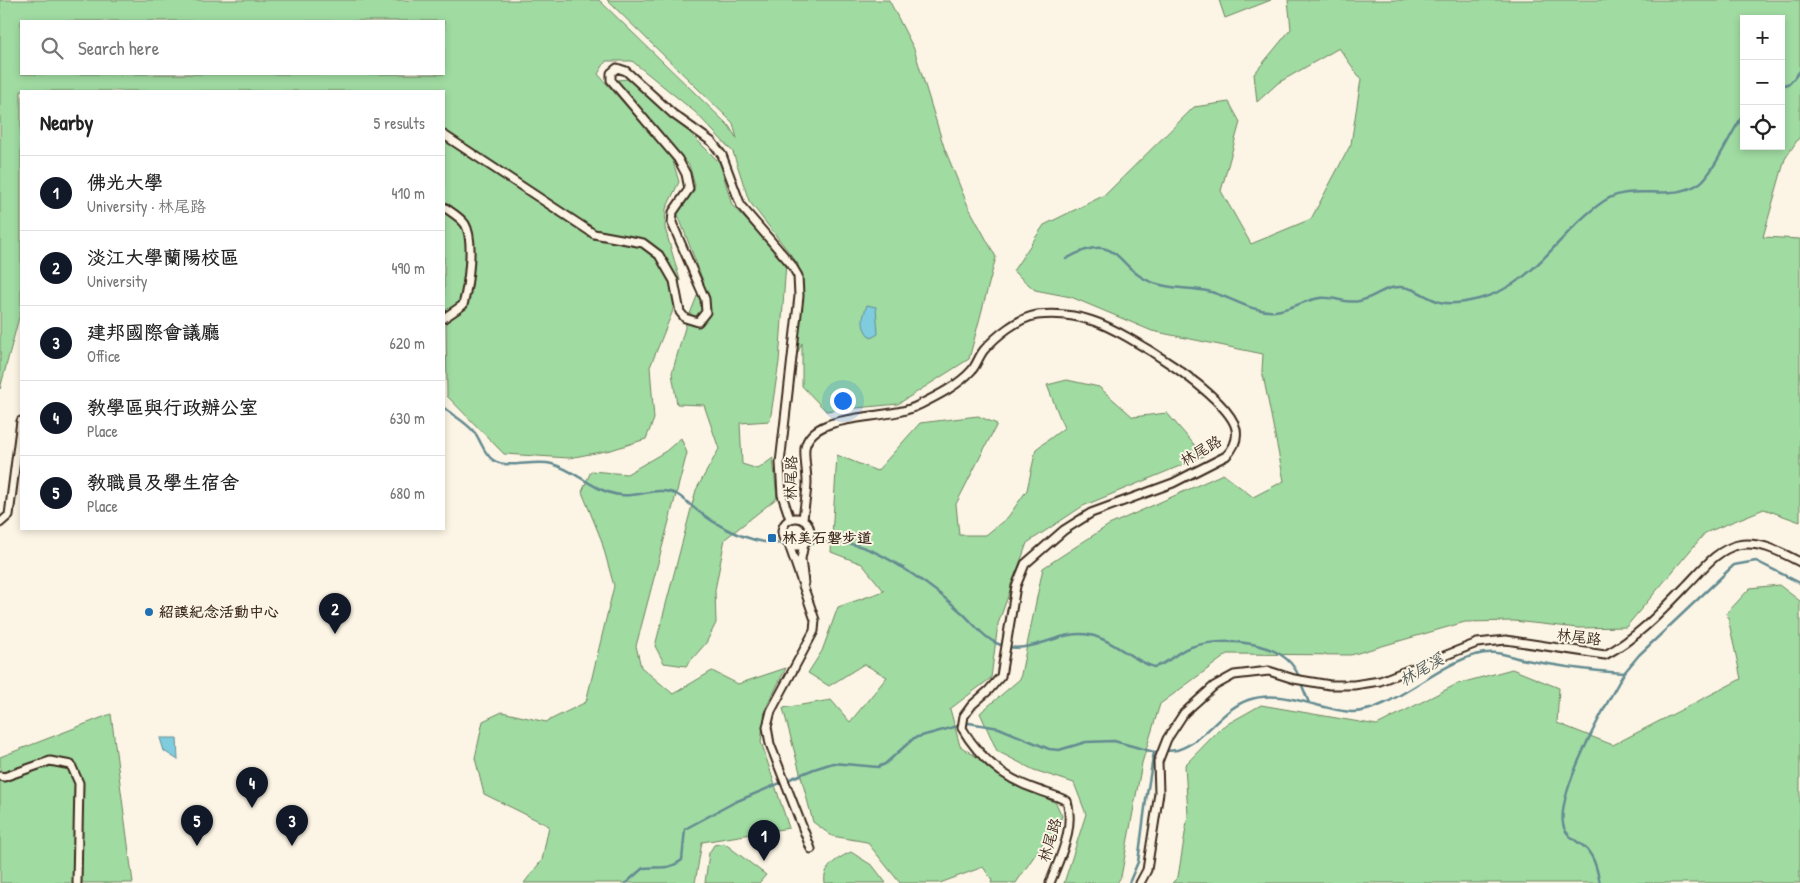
<!DOCTYPE html>
<meta charset="utf-8">
<style>
body{margin:0;font-family:"Patrick Hand","LXGW WenKai TC",sans-serif;background:#f2f2f2;color:#222}
.controls{position:absolute;right:15px;top:15px;display:grid;overflow:hidden;border-radius:0px;box-shadow:0 2px 8px #0003}
.controls button{width:45px;height:45px;display:grid;place-items:center;padding:0;border:0;border-bottom:1px solid #e0e0e0;background:#fff;color:#222;font:25px sans-serif}
.you{position:absolute;left:842px;top:400px;width:18px;height:18px;margin:-12px;border:4px solid #fff;border-radius:50%;background:#1a73e8;box-shadow:0 0 0 8px #1a73e833}
.badge{display:grid;place-items:center;width:32px;height:32px;border-radius:50%;background:#111827;color:#fff;font-size:16px;font-weight:700}
.pin{position:absolute;translate:-50% -41px;filter:drop-shadow(0 1px 2px #0008)}
.pin::after{content:'';position:absolute;top:26px;width:18px;height:15px;background:inherit;clip-path:polygon(0 0,100% 0,50% 100%)}
.list{margin:0;padding:0;list-style:none}
h2{display:flex;justify-content:space-between;align-items:center;height:65px;margin:0;padding:0 20px;font-size:21px}
h2 small{font-size:16px;font-weight:400;color:#767676}
.list li{display:grid;grid-template-columns:32px 1fr auto;gap:15px;align-items:center;box-sizing:border-box;height:75px;padding:0 20px;border-top:1px solid #e0e0e0}
.list b{display:block;font-size:19px;white-space:nowrap}
.list p{margin:0;font-size:16px;white-space:nowrap;color:#767676}
.list em{font-size:16px;font-style:normal;color:#767676}
.icon{flex:none;width:28px;height:28px;fill:none;stroke:currentColor;stroke-width:2;stroke-linecap:round;stroke-linejoin:round}
.map{position:relative;flex:none;width:1800px;height:883px;overflow:hidden}
.search{position:absolute;background:#fff;box-shadow:0 2px 8px #0003;left:20px;top:20px;width:425px;height:55px;display:flex;align-items:center;gap:12px;box-sizing:border-box;padding:0 18px;border-radius:0px;color:#767676;font-size:19px}
.panel{position:absolute;background:#fff;box-shadow:0 2px 8px #0003;left:20px;top:90px;width:425px;height:440px;border-radius:0px}
.map>svg:first-child{display:block}
.green{fill:#a0dba2;stroke:#6e8260;fill-rule:evenodd}
.water{fill:#7fccde;stroke:#648b91}
.lines{fill:none;stroke-linecap:round;stroke-linejoin:round}
.stream{stroke:#648b91;stroke-width:2.5}
.street-casing{stroke:#3b2a1e;stroke-width:11}
.street{stroke:#fcf5e5;stroke-width:7}
.poi-dot{fill:#1f6fb2;stroke:#fcf5e5;stroke-width:2}
.labels{text-anchor:middle;stroke-width:4;stroke-linejoin:round;paint-order:stroke}
.street-label{font-size:15px;fill:#3b2a1e;stroke:#fcf5e5}
.poi-label{font-size:15px;font-weight:bold;fill:#3b2a1e;stroke:#fcf5e5;text-anchor:start}
.water-label{font-size:16px;font-style:italic;fill:#4f5b58;stroke:#fcf5e5}
</style>
<div class="map">
<svg width="1800" height="883" viewBox="0 0 1800 883">
<rect width="100%" height="100%" fill="#fcf5e5"/>
<filter id="ink" filterUnits="userSpaceOnUse"><feTurbulence type="fractalNoise" baseFrequency=".02" numOctaves="2"/><feDisplacementMap in="SourceGraphic" scale="10" xChannelSelector="R" yChannelSelector="G"/><feConvolveMatrix kernelMatrix="1 2 1 2 8 2 1 2 1" color-interpolation-filters="sRGB"/></filter>
<g filter="url(#ink)">
<!-- green -->
<path class="green" d="M0,0H599L729,126L737,139L733,123L607,0H889L914,49L944,147L968,206L996,257L969,359L898,404L826,411L802,386V343L795,359L798,264L749,201L733,152L695,112L632,61H606L598,74L672,158L679,182L666,209L665,228L680,280L672,313L650,367L654,419L646,439L611,450L569,458L504,454L447,396L446,319L444,318V91H21V310L0,389ZM21,21H444V74H21Z
M1219,0H1271L1225,18Z
M1288,0H1800V136L1785,159L1763,237L1800,239V522L1764,509L1705,533L1626,627L1578,628L1514,621L1465,622L1351,655L1228,654L1160,704L1142,763L1121,877L1117,883H1064L1086,814L1074,783L1034,770L997,751L980,713L1020,679L1043,568L1109,525L1223,474L1253,497L1284,481L1262,370L1263,354L1152,331L1071,297L1035,290L1013,271L1044,225L1105,195L1194,107L1229,102L1240,122L1221,191L1251,244L1311,219L1351,144L1361,79L1339,48L1278,83L1257,102L1254,74L1291,29ZM1744,19H1781V146H1744Z
M629,79L664,107L720,163L732,205L786,263L779,362L770,421L740,423L742,464L758,469L773,458L777,498L725,539L715,590L716,623L706,643L686,666L664,663L655,646L696,490L719,449L704,405L677,404L672,373L686,324L703,281L677,212L695,186L689,165L616,80Z
M1067,380L1099,387L1133,417L1167,413L1204,456L1083,506L1027,543L998,624L991,678L950,709L960,746L1024,788L1056,803L1062,816L1053,839L1045,840L1016,883H991L992,880L983,867L940,883H900L867,842L832,836L813,822L783,708L831,700L850,722L887,677L864,664L829,686L808,673L822,651L838,607L884,591L862,564L831,552L837,455L877,471L920,423L978,416L997,424L956,504L959,535H986L1008,517L1027,490L1036,449L1064,428L1047,385Z
M681,438L687,453L636,646L641,667L673,694L712,671L738,684L786,668L765,710L761,742L789,828L702,842L695,883H524L542,860L549,826L484,794L475,758L483,721L502,712L546,722L586,702L614,586L601,539L582,492L591,471L627,474L666,451Z
M1779,585L1800,601V883H1172L1178,877L1188,815L1185,765L1222,727L1261,705L1377,725L1457,684L1512,669L1559,688L1557,723L1613,745L1741,679L1727,613L1750,588Z
M111,714L133,883H0V757Z
M724,843L766,875L759,883H705L709,853L714,845Z
M851,852L873,866L886,883H825C822,867 838,858 851,852Z"/>
<!-- water -->
<path class="water" d="M867,305L876,307L878,334L871,338C860,327 862,319 867,305Z
M160,738H177L178,760L164,751Z"/>
<g class="lines">
<!-- stream -->
<path class="stream" d="M1781,86L1790,83L1800,71
M1066,259C1124,226 1114,275 1161,285C1176,289 1192,288 1207,291C1230,296 1251,313 1275,311C1291,309 1305,300 1320,298C1333,296 1346,304 1359,301C1374,298 1383,287 1400,287C1415,287 1426,298 1440,302C1451,305 1467,302 1479,299C1538,283 1558,232 1604,201C1632,182 1671,203 1700,183C1713,174 1732,130 1744,114
M444,408C454,416 467,423 475,433C481,441 484,454 493,460C506,470 534,459 552,464C576,470 595,493 621,495C639,497 658,486 676,494C684,498 691,506 698,511C715,524 735,535 755,540C789,549 826,537 859,546C888,554 938,591 960,611C972,621 981,636 996,643C1029,659 1059,628 1090,635C1113,640 1132,660 1154,667C1168,664 1175,653 1188,648C1221,636 1285,639 1299,677
M1301,683L1309,703
M626,883L643,868C659,866 668,871 682,860L685,829L735,802L814,769L833,763L878,767L885,764L914,738L969,723L999,728L1049,749L1059,750L1086,742L1114,741L1154,752
M1129,883L1138,862L1146,800L1154,752C1162,751 1170,751 1177,750C1205,742 1220,710 1248,700C1282,688 1318,710 1352,712C1388,713 1437,665 1475,655C1497,649 1506,656 1526,660C1558,666 1591,671 1624,673L1639,655L1734,565L1756,561L1800,583
M1600,883C1597,869 1594,854 1582,845C1576,841 1569,837 1565,830C1550,801 1608,701 1624,673"/>
<defs>
<path id="street" d="M444,135L594,234L643,243L659,255L674,281L680,312L685,318L698,322L706,312L705,299L672,223L673,212L689,189L686,174L678,159L611,80V73L617,68L626,71L673,114L712,142L722,155L741,206L791,264L798,276L799,296L780,463L782,495L790,519
M444,207C451,212 460,217 465,224C475,240 468,287 463,305L444,318
M782 532a14 14 0 1 1 28 0a14 14 0 1 1-28 0Z
M803,520C804,507 807,494 807,482C807,471 804,459 805,448C812,410 888,422 919,405C937,396 959,385 972,370C977,364 979,356 984,350C996,336 1018,318 1037,315C1055,313 1076,315 1093,321C1125,331 1229,396 1236,429C1238,440 1233,449 1226,456L1173,483L1091,513L1064,530L1025,564L1016,586L1001,676L989,690L972,705L964,716L962,728C980,759 1004,779 1038,790C1049,794 1057,796 1067,801C1075,829 1060,857 1050,883
M0,523L9,515L21,421
M789,545L815,620L814,631L771,711L767,727L770,744L811,849
M804,583L801,559L804,544
M0,776L4,777L50,761L71,765L79,783L77,883
M1140,883L1147,870L1159,793L1158,762L1167,739L1184,713L1214,686L1234,675L1269,671L1294,679L1330,685H1354L1380,681L1477,643L1506,640L1605,655C1636,639 1663,610 1687,585C1702,570 1716,550 1738,545C1759,540 1782,553 1800,562"/>
</defs>
<!-- street casing -->
<use href="#street" class="street-casing"/>
<!-- street -->
<use href="#street" class="street"/>
</g>
</g>
<!-- markers -->
<g class="poi-dot">
<rect x="767" y="533" width="10" height="10" rx="2.5"/>
<circle cx="149" cy="612" r="5"/>
</g>
<g class="labels">
<!-- street labels -->
<g class="street-label">
<text transform="translate(1201 451) rotate(-30)" y="5">林尾路</text>
<text transform="translate(791 478) rotate(-89)" y="5">林尾路</text>
<text transform="translate(1579 637) rotate(7)" y="5">林尾路</text>
<text transform="translate(1050 840) rotate(-73)" y="5">林尾路</text>
</g>
<!-- poi labels -->
<g class="poi-label">
<text x="782" y="543">林美石磐步道</text>
<text x="159" y="617">紹謨紀念活動中心</text>
</g>
<!-- water labels -->
<g class="water-label">
<text transform="translate(1421 669) rotate(-30)" y="6">林尾溪</text>
</g>
</g>
</svg>
<div class="controls">
<button>+</button>
<button>−</button>
<button><svg class="icon" aria-label="locate" viewBox="0 0 24 24"><circle cx="12" cy="12" r="6"/><path d="M12 2v4M12 18v4M2 12h4M18 12h4"/></svg></button>
</div>
<div class="you"></div>
<div class="pin badge" style="left:764px;top:861px">1</div>
<div class="pin badge" style="left:335px;top:634px">2</div>
<div class="pin badge" style="left:292px;top:846px">3</div>
<div class="pin badge" style="left:252px;top:808px">4</div>
<div class="pin badge" style="left:197px;top:846px">5</div>
<div class="search"><svg class="icon" aria-label="search" viewBox="0 0 24 24"><circle cx="10" cy="10" r="6"/><path d="M15 15l6 6"/></svg>Search here</div>
<section class="panel">
<h2>Nearby<small>5 results</small></h2>
<ul class="list">
<li><span class="badge">1</span><div><b>佛光大學</b><p>University · 林尾路</p></div><em>410 m</em></li>
<li><span class="badge">2</span><div><b>淡江大學蘭陽校區</b><p>University</p></div><em>490 m</em></li>
<li><span class="badge">3</span><div><b>建邦國際會議廳</b><p>Office</p></div><em>620 m</em></li>
<li><span class="badge">4</span><div><b>教學區與行政辦公室</b><p>Place</p></div><em>630 m</em></li>
<li><span class="badge">5</span><div><b>教職員及學生宿舍</b><p>Place</p></div><em>680 m</em></li>
</ul>
</section>
</div>
